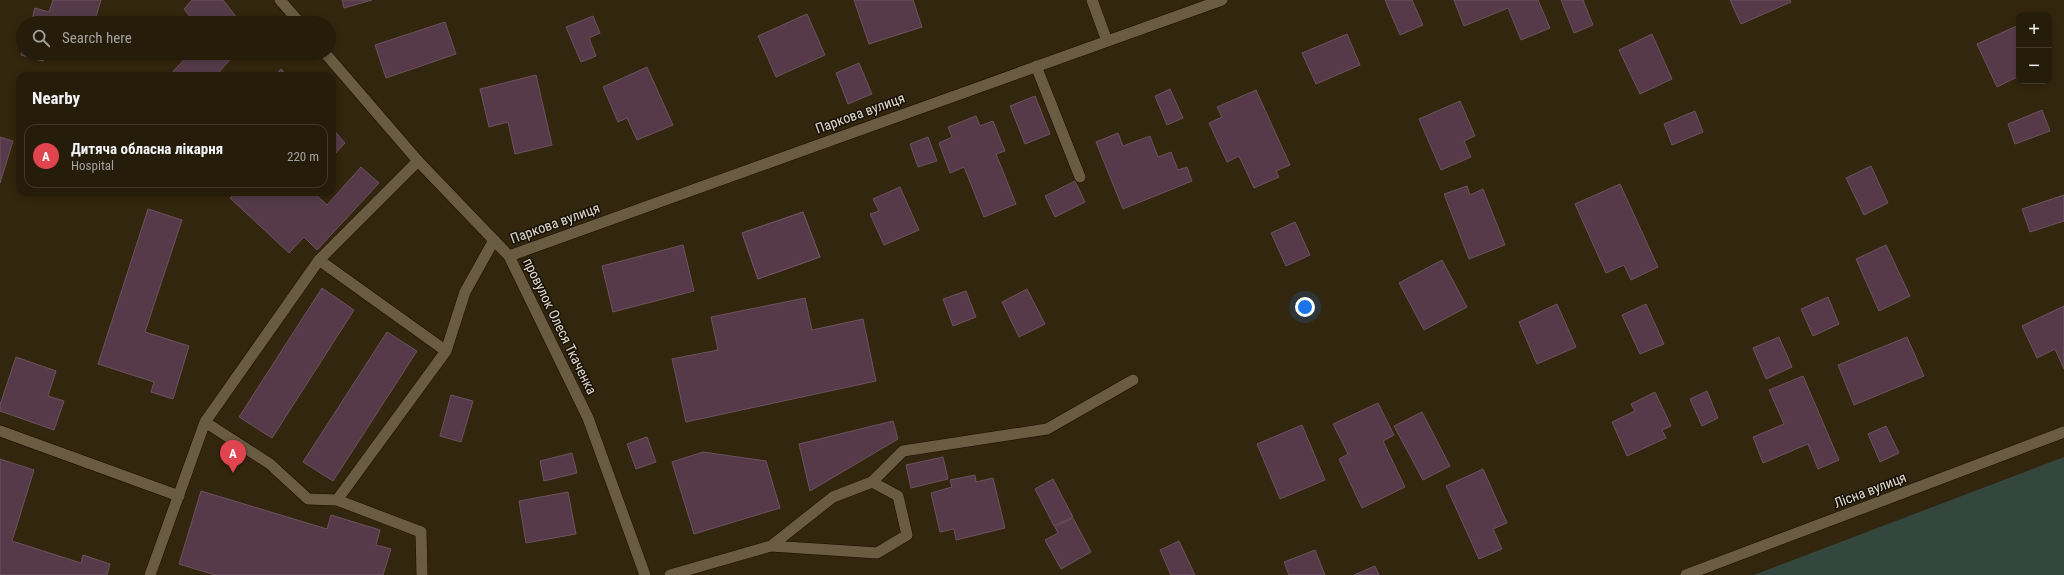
<!DOCTYPE html>
<meta charset="utf-8">
<style>
body{margin:0;font-family:"Roboto Condensed",sans-serif;background:#322918;color:#f1f3f6}
.controls{position:absolute;right:12px;top:12px;display:grid;overflow:hidden;border-radius:8px;box-shadow:0 2px 6px #0003}
.controls button{width:36px;height:36px;display:grid;place-items:center;padding:0;border:0;border-bottom:1px solid #423a2b;background:#261c0a;color:#f1f3f6;font:20px sans-serif}
.you{position:absolute;left:1305px;top:307px;width:14px;height:14px;margin:-10px;border:3px solid #fff;border-radius:50%;background:#1a73e8;box-shadow:0 0 0 6px #1a73e833}
.badge{display:grid;place-items:center;width:26px;height:26px;border-radius:50%;background:#f3a082;color:#fff;font-size:13px;font-weight:700}
.pin{position:absolute;translate:-50% -33px;filter:drop-shadow(0 1px 2px #0008)}
.pin::after{content:'';position:absolute;top:21px;width:14px;height:12px;background:inherit;clip-path:polygon(0 0,100% 0,50% 100%)}
.list{margin:0;padding:0;list-style:none}
h2{display:flex;justify-content:space-between;align-items:center;height:52px;margin:0;padding:0 16px;font-size:17px}
h2 small{font-size:13px;font-weight:400;color:#a4a19c}
.list li{display:grid;grid-template-columns:26px 1fr auto;gap:12px;align-items:center;box-sizing:border-box;height:64px;margin:0 8px 8px;padding:0 8px;border:1px solid #423a2b;border-radius:12px}
.list b{display:block;font-size:15px;white-space:nowrap}
.list p{margin:0;font-size:13px;white-space:nowrap;color:#a4a19c}
.list em{font-size:13px;font-style:normal;color:#a4a19c}
.icon{flex:none;width:22px;height:22px;fill:none;stroke:currentColor;stroke-width:2;stroke-linecap:round;stroke-linejoin:round}
.map{position:relative;flex:none;width:2064px;height:575px;overflow:hidden}
.search{position:absolute;background:#261c0a;box-shadow:0 2px 6px #0003;left:16px;top:16px;width:320px;height:44px;display:flex;align-items:center;gap:10px;box-sizing:border-box;padding:0 14px;border-radius:22px;color:#a4a19c;font-size:15px}
.panel{position:absolute;background:#261c0a;box-shadow:0 2px 6px #0003;left:16px;top:72px;width:320px;height:124px;border-radius:12px}
.map>svg:first-child{display:block}
.green{fill:#34473e}
.building{fill:#563a49;stroke:#6d525f}
.lines{fill:none;stroke-linecap:round;stroke-linejoin:round}
.service-casing{stroke:#1a0f00;stroke-width:12}
.minor-casing{stroke:#1a0f00;stroke-width:12}
.service{stroke:#6a5c43;stroke-width:11}
.minor{stroke:#6a5c43;stroke-width:11}
.labels{text-anchor:middle;stroke-width:3;stroke-linejoin:round;paint-order:stroke}
.street-label{font-size:14px;fill:#e0d8ca;stroke:#161007}
</style>
<div class="map">
<svg width="2064" height="575" viewBox="0 0 2064 575">
<rect width="100%" height="100%" fill="#33260e"/>
<!-- green -->
<path class="green" d="M2064,457V575H1754Z"/>
<!-- building -->
<path class="building" d="M53,0H101L94,23H31L35,8L49,12Z
M192,0H223L241,23H195L184,9Z
M342,0H372L344,8Z
M854,0H913L922,27L869,44Z
M1385,0H1412L1423,25L1400,35Z
M1454,0H1538L1550,28L1521,40L1508,8L1464,26Z
M1561,0H1583L1593,25L1574,33Z
M1730,0H1790L1791,2L1741,24Z
M807,14L825,55L776,77L758,36Z
M593,16L600,33L589,38L596,56L581,62L566,27Z
M445,22L456,54L386,78L375,45Z
M2019,25V76L1997,87L1977,44Z
M1347,34L1360,65L1316,84L1302,53Z
M1652,34L1672,79L1640,94L1619,50Z
M23,47V53H45L43,61L21,55Z
M67,53H85L83,58Z
M190,53H236L219,72L223,76H169Z
M859,63L872,94L848,104L836,73Z
M647,67L673,125L637,140L627,118L618,122L603,87Z
M281,69L287,76H275Z
M536,75L552,145L515,154L508,122L489,127L480,89Z
M1170,89L1183,118L1167,125L1155,96Z
M1256,90L1290,165L1276,171L1279,177L1254,188L1239,156L1227,162L1209,123L1222,117L1217,107Z
M1035,96L1050,134L1025,144L1010,106Z
M1460,101L1475,136L1464,141L1471,157L1441,170L1419,119Z
M2042,110L2050,131L2015,144L2008,124Z
M1695,111L1703,132L1672,145L1664,124Z
M976,116L980,126L993,121L1005,151L996,154L1016,204L984,217L964,167L950,173L939,143L952,137L948,127Z
M332,128L345,143L332,157Z
M1118,133L1123,146L1150,136L1158,157L1171,152L1178,170L1187,167L1192,181L1123,209L1096,142Z
M0,137L13,141L0,183Z
M928,137L937,161L918,167L910,144Z
M1871,166L1888,203L1864,215L1846,178Z
M361,167L379,183L317,250L304,237L289,253L230,198L236,192H313L327,205Z
M1075,181L1085,202L1055,217L1045,196Z
M1620,184L1658,267L1631,280L1624,265L1606,273L1575,204Z
M1467,186L1470,195L1483,189L1505,245L1469,259L1444,194Z
M900,187L919,230L884,245L870,214L879,211L873,199Z
M2064,195V221L2030,232L2022,209Z
M148,209L182,220L145,332L189,346L173,399L151,392L154,382L98,364Z
M803,212L820,257L758,279L742,233Z
M803,212L820,257L758,279L742,233Z
M1295,222L1310,255L1286,266L1271,233Z
M683,245L694,291L613,312L602,266Z
M1886,245L1910,296L1879,311L1856,259Z
M1442,260L1467,307L1424,330L1399,283Z
M322,288L354,310L272,438L239,417Z
M1027,289L1045,324L1019,337L1002,302Z
M966,291L976,317L953,326L943,299Z
M1828,297L1839,324L1813,336L1801,309Z
M805,298L812,330L863,319L876,381L686,422L672,359L718,350L711,317Z
M1557,304L1576,347L1537,364L1519,322Z
M1646,304L1664,344L1640,354L1622,315Z
M2064,306V369L2055,349L2037,358L2022,326Z
M387,332L417,351L333,481L303,462Z
M1779,337L1792,367L1766,379L1753,348Z
M1907,337L1924,376L1854,405L1838,365Z
M16,357L56,371L48,396L64,401L54,430L0,411V405Z
M1803,376L1839,460L1818,469L1808,444L1763,463L1753,437L1784,424L1769,390Z
M1707,391L1718,418L1702,426L1690,399Z
M1655,392L1671,426L1662,430L1666,438L1627,456L1612,422L1635,411L1631,404Z
M451,395L473,401L461,442L440,436Z
M1378,403L1394,435L1383,441L1405,487L1362,508L1339,459L1348,454L1333,424Z
M1422,412L1450,466L1423,480L1394,426Z
M893,421L898,439L810,491L799,444Z
M1302,425L1325,480L1280,499L1257,444Z
M1886,426L1899,453L1880,462L1868,434Z
M647,437L656,462L636,469L627,444Z
M703,452L766,461L780,508L694,534L672,462Z
M572,453L577,473L544,481L540,461Z
M943,457L948,479L911,488L906,465Z
M0,459L34,470L12,541L81,563L83,555L110,564L107,575H0Z
M1483,469L1507,523L1493,529L1502,549L1479,559L1446,486Z
M975,475L976,482L993,478L1005,528L956,540L954,529L940,532L931,493L952,487L950,480Z
M1053,479L1073,517L1054,526L1035,489Z
M201,491L327,529L331,515L380,530L376,545L391,549L383,575H215L179,564Z
M568,492L576,534L526,543L519,501Z
M1073,518L1091,552L1061,569L1045,540L1058,533L1055,527Z
M1179,541L1195,575H1171L1160,550Z
M1315,550L1325,575H1289L1284,562Z
M1375,566L1379,575H1354Z"/>
<g class="lines">
<defs>
<path id="service" d="M1036,66L1080,177
M319,260L418,161
M446,351L465,292L494,240
M0,431L179,496
M337,500L421,532L422,575
M771,546L877,553L907,535L898,496L872,482
M150,575L205,422L319,260L446,351L337,500L308,499L270,464L205,422
M670,575L771,546L833,497L872,482L903,451L1047,429L1133,380"/>
<path id="minor" d="M280,0L300,23
M1092,0L1107,41
M325,53L418,161L509,256L588,418L645,575
M509,256L1222,0
M1686,575L2064,432"/>
</defs>
<!-- service casing -->
<use href="#service" class="service-casing"/>
<!-- minor casing -->
<use href="#minor" class="minor-casing"/>
<!-- service -->
<use href="#service" class="service"/>
<!-- minor -->
<use href="#minor" class="minor"/>
</g>
<g class="labels">
<!-- street labels -->
<g class="street-label">
<text transform="translate(860 113) rotate(-20)" y="5">Паркова вулиця</text>
<text transform="translate(555 223) rotate(-20)" y="5">Паркова вулиця</text>
<text transform="translate(560 326) rotate(64)" y="5">провулок Олеся Ткаченка</text>
<text transform="translate(1870 490) rotate(-21)" y="5">Лісна вулиця</text>
</g>
</g>
</svg>
<div class="controls">
<button>+</button>
<button>−</button>
</div>
<div class="you"></div>
<div class="pin badge" style="left:233px;top:473px;background:#e0444e">A</div>
<div class="search"><svg class="icon" aria-label="search" viewBox="0 0 24 24"><circle cx="10" cy="10" r="6"/><path d="M15 15l6 6"/></svg>Search here</div>
<section class="panel">
<h2>Nearby<small></small></h2>
<ul class="list">
<li><span class="badge" style="background:#e0444e">A</span><div><b>Дитяча обласна лікарня</b><p>Hospital</p></div><em>220 m</em></li>
</ul>
</section>
</div>
